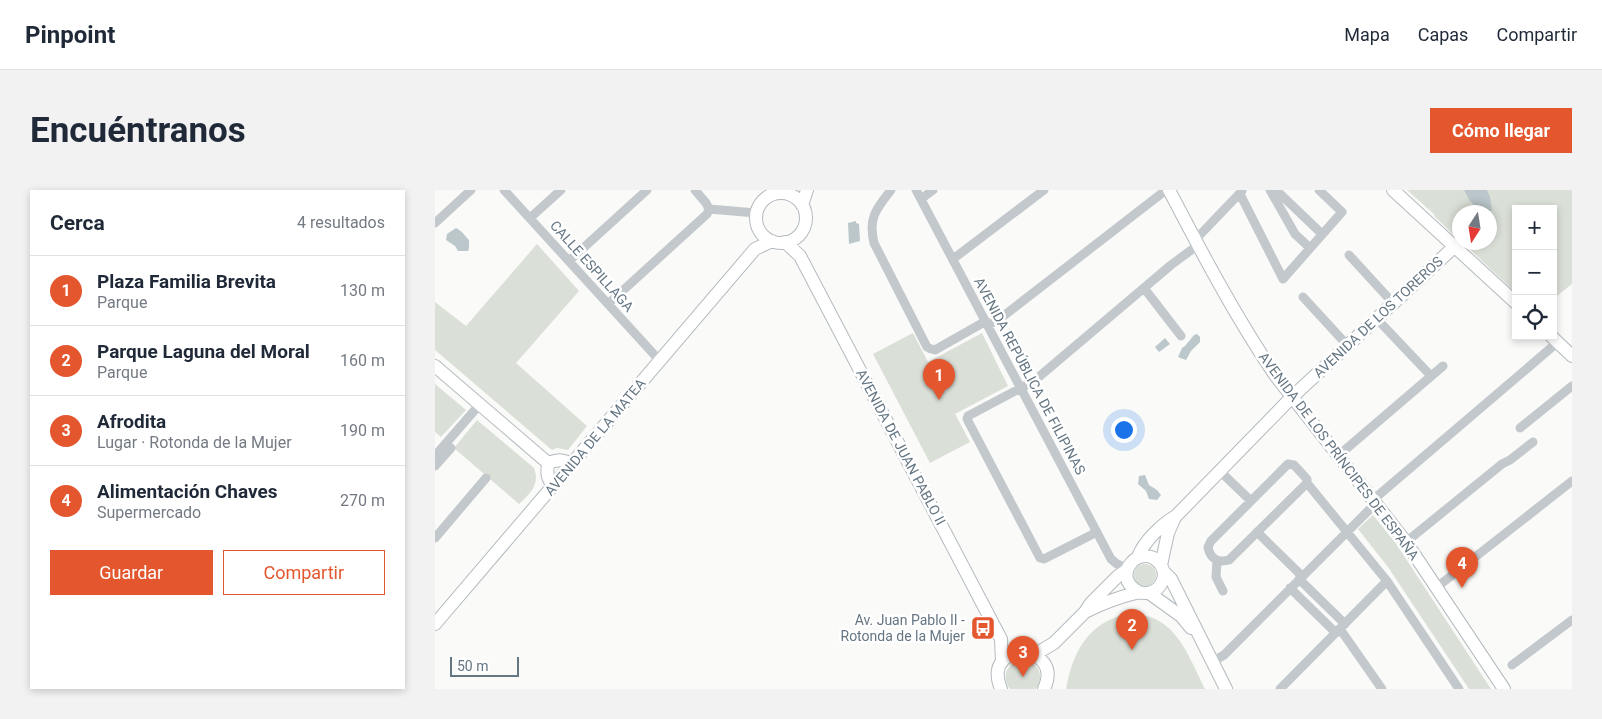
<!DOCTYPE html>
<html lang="es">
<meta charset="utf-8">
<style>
body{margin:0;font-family:Roboto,sans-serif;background:#f2f2f3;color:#1f2937}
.controls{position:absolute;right:15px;top:15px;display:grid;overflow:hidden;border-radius:0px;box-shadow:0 2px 8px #0003}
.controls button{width:45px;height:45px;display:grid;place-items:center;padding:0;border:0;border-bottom:1px solid #e0e1e3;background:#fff;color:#1f2937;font:25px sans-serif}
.compass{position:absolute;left:1017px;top:15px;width:45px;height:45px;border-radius:50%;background:#fff;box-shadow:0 2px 8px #0003;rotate:192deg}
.scale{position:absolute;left:15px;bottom:12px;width:69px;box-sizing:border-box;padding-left:5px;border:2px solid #657683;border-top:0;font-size:14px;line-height:18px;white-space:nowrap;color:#657683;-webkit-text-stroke:4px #fff;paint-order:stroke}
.you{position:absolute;left:688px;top:239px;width:18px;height:18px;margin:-12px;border:4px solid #fff;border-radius:50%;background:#1a73e8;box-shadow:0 0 0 8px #1a73e833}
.badge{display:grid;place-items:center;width:32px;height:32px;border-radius:50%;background:#e4572e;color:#fff;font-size:16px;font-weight:700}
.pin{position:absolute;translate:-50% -41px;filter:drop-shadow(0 1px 2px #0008)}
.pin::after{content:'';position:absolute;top:26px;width:18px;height:15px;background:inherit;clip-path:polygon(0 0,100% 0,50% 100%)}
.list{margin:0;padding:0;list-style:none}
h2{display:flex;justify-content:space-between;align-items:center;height:65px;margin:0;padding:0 20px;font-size:21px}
h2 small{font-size:16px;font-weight:400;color:#747a83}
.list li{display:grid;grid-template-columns:32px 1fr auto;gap:15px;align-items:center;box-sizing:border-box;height:70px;padding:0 20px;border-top:1px solid #e0e1e3}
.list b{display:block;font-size:19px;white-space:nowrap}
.list p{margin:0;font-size:16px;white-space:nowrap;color:#747a83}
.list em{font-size:16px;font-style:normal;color:#747a83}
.actions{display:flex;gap:10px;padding:15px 20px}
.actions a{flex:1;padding:11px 0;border:1px solid #e4572e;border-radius:0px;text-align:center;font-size:18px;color:#e4572e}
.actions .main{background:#e4572e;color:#fff}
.icon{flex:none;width:28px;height:28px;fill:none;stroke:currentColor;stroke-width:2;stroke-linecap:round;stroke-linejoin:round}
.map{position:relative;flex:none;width:1137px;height:499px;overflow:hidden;border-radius:0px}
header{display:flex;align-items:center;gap:30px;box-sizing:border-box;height:70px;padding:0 25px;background:#fff;border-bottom:1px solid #e0e1e3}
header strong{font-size:24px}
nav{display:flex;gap:28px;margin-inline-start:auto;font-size:18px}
.intro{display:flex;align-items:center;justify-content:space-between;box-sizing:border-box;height:120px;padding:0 30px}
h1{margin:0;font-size:35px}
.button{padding:12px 22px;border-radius:0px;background:#e4572e;color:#fff;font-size:18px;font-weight:700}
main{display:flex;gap:30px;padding:0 30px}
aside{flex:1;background:#fff;border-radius:0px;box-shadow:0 2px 8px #0003}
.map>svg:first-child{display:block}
.green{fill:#dadfd7}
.water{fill:#bbc7cb}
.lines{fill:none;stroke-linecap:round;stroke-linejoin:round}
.secondary-casing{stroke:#b3babf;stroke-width:14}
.street{stroke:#c3c8cc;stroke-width:9}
.secondary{stroke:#fff;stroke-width:12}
.labels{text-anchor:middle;stroke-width:5;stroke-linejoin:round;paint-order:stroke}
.street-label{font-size:14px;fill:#657683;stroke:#fff}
.poi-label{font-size:14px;fill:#657683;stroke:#fff;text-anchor:end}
</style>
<header>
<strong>Pinpoint</strong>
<nav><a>Mapa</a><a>Capas</a><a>Compartir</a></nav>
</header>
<div class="intro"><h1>Encuéntranos</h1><a class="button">Cómo llegar</a></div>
<main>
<aside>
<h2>Cerca<small>4 resultados</small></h2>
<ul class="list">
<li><span class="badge">1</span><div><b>Plaza Familia Brevita</b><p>Parque</p></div><em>130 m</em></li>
<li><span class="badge">2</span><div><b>Parque Laguna del Moral</b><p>Parque</p></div><em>160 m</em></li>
<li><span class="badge">3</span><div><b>Afrodita</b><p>Lugar · Rotonda de la Mujer</p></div><em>190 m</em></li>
<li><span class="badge">4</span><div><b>Alimentación Chaves</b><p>Supermercado</p></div><em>270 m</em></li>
</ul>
<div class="actions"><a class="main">Guardar</a><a>Compartir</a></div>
</aside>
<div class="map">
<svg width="1137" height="499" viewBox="0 0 1137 499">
<rect width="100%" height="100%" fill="#fafaf8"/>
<!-- green -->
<path class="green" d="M972,0H1137V94L1118,109V19H1081V103L1028,53L1054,52V22H1024V50L999,26L1000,25Z
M102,54L144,101L81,173L152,236L133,260L122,258L117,260L0,160V112L31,136Z
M478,143L493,172L547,143L573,196L520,224L535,252L495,273L438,164Z
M0,194L31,220L6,247L0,242Z
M42,230L99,278C105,294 96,303 84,314L19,258Z
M938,325L960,352L1056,499H1034L953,377L923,339Z
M699 385a11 11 0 1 1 22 0a11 11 0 1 1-22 0Z
M689,424C739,421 751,461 770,499H631C638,462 651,436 689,424Z
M588,469C604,473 610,486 601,499H575C565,486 573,471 588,469Z"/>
<!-- water -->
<path class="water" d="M1029,0H1052L1055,7L1057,20L1054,22H1046L1035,11Z
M421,31V33L424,34L425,51L414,54L413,33Z
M21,38C26,40 30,46 34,50V58L33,61H23L20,56L11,50L12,44Z
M762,144L765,147V152L756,161L751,170L743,167L747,158L750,156L759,145Z
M730,148L735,154L724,162L720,157Z
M710,285L714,295L722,300L726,305L722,310L714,309L711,301L703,294L704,286Z"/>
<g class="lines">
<defs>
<path id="secondary" d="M734,0C767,63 800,126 840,185L971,352L1069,499
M958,0L1081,113
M321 28a25 25 0 1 1 50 0a25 25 0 1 1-50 0Z
M367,15L372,0
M350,52L365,66L566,449L567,472
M1116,146L1137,166
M0,176L113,273
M113,273C122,270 128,268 136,275
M113,273C112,282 111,289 119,295
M703,367C709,351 726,335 741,326L857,207L1019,57
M726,375L733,343L740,327
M729,382L736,389L791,499
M714,403L746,426L756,438
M650,422C666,414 684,407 701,403C706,402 711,404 716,402C722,400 725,397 727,392C730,386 729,379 725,374C707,350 673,386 704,402
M0,434L320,59L337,51
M599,465L619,453L650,422L656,413L683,386L692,380
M566,499C545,449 631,453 609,499"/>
</defs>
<!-- secondary casing -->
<use href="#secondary" class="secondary-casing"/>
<!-- street -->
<path class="street" d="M69,0L225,171
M260,0L271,13L274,19
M456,0C441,19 433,28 439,53L492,157L496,159L500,160L551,131
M481,0L676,369L682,374L692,378
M835,0L860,44L875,58
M841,0L887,44
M805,4L848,89L907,22L884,0
M486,9L498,0
M274,19L321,23
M95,28L126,0
M0,33L36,0
M760,50L807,1
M914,65L958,113
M518,69L609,0
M134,71L212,0
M709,98L746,146
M868,107L913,156
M173,114L272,24L274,19
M942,129L996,186
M553,135L562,131L731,0
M1085,238L1137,196
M904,265L1008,176
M0,266L45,214
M0,276L16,258
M790,286L816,311
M872,293L794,370C783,373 775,369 773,357L776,351L853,274L859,275L872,289V293L952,391L1024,499
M939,309L1123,152
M662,342L609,369L605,368L532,229L533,226L599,191L736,75L763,55
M822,342L867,386
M0,348L51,288
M971,352L1067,274L1075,270L1098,252
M782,371L781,387L788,401
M864,389L910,434
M1002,397L1137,291
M855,398L901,443
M905,439L947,499
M777,472L789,465L941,313
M1077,475L1137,430
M845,499L952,391"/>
<!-- secondary -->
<use href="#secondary" class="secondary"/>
</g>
<!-- icons -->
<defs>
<symbol id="bus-square" viewBox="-11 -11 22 22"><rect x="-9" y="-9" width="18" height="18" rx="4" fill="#e4572e" stroke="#fff"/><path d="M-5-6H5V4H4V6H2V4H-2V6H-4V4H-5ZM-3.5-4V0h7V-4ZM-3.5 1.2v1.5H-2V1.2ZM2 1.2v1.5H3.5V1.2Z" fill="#fff"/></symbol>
</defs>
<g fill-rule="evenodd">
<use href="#bus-square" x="534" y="424" width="28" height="28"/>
</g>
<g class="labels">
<!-- street labels -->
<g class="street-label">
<text transform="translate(157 76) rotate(48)" y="5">CALLE ESPILLAGA</text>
<text transform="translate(943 127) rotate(-43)" y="5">AVENIDA DE LOS TOREROS</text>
<text transform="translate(595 186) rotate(62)" y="5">AVENIDA REPÚBLICA DE FILIPINAS</text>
<text transform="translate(160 247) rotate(-50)" y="5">AVENIDA DE LA MATEA</text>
<text transform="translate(466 257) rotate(62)" y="5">AVENIDA DE JUAN PABLO II</text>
<text transform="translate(904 266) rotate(53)" y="5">AVENIDA DE LOS PRÍNCIPES DE ESPAÑA</text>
</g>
<!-- poi labels -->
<g class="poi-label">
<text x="530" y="435">Av. Juan Pablo II -<tspan x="530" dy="16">Rotonda de la Mujer</tspan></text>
</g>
</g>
</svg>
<div class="controls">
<button>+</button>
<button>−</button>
<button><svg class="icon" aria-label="locate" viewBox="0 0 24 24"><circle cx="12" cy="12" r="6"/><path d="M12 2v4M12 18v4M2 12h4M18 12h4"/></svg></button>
</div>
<svg class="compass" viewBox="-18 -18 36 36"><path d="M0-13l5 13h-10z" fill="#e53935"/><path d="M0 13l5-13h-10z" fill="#747a83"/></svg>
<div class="scale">50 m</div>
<div class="you"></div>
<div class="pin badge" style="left:504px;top:210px">1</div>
<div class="pin badge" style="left:697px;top:460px">2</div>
<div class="pin badge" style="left:588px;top:487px">3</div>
<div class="pin badge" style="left:1027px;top:398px">4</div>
</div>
</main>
